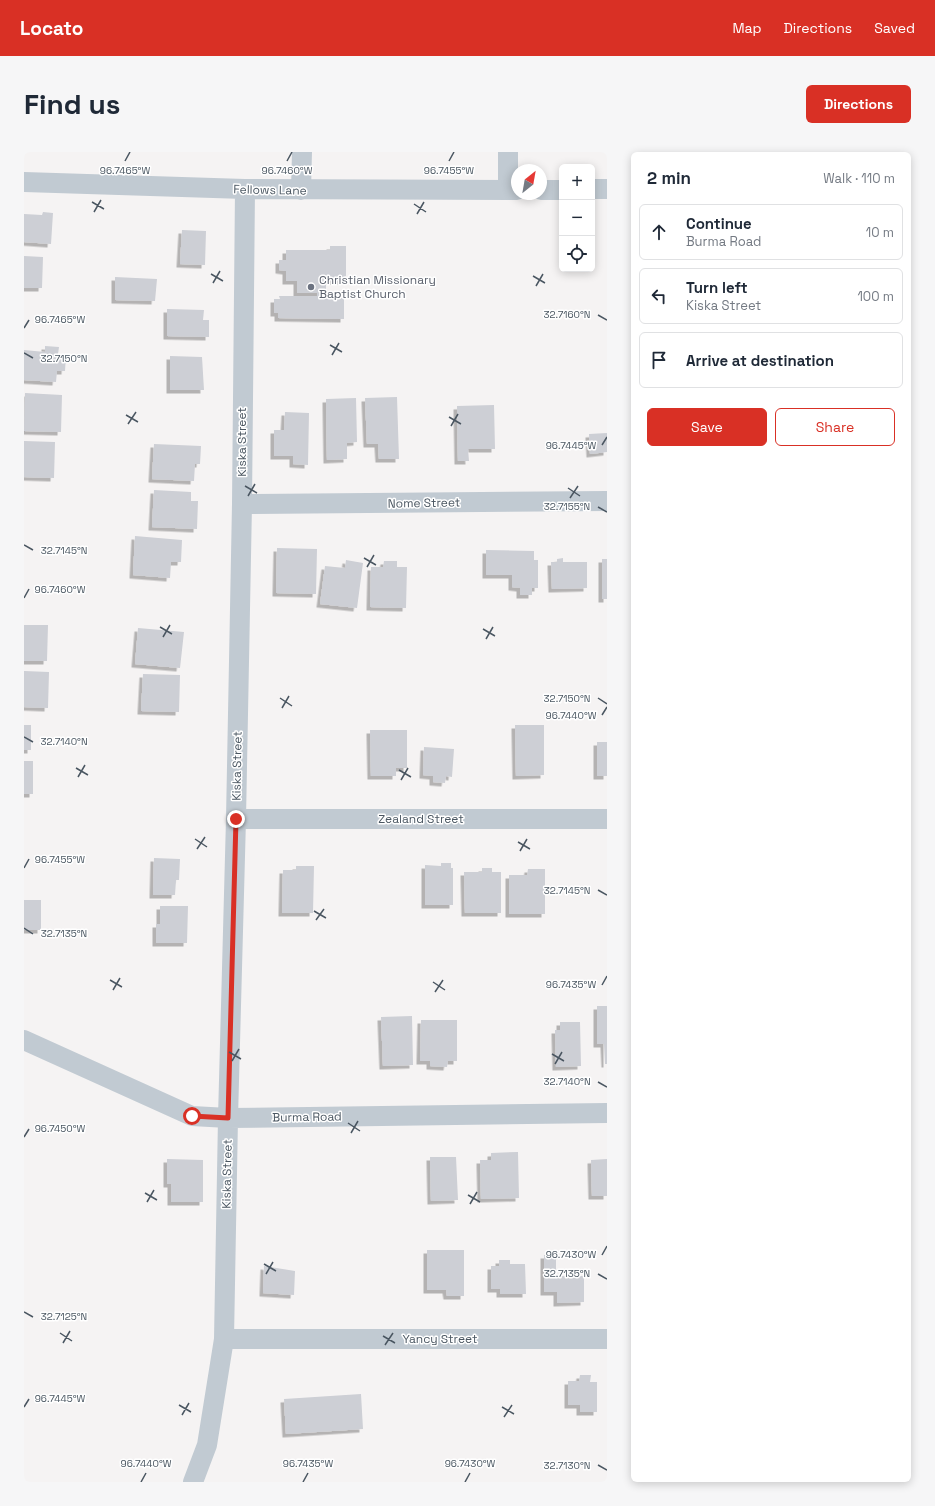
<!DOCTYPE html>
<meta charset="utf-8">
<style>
body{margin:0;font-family:"Space Grotesk",sans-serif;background:#f6f6f7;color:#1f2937}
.controls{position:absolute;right:12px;top:12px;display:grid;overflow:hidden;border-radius:6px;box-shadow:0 2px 10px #0003}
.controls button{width:36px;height:36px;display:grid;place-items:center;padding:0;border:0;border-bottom:1px solid #e0e1e3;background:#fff;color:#1f2937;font:20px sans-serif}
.compass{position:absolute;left:487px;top:12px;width:36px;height:36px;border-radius:50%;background:#fff;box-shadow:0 2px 10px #0003;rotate:31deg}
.stop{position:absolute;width:12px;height:12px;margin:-9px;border:3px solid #d93025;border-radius:50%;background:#fff}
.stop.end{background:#d93025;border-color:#fff;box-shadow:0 1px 4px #0008}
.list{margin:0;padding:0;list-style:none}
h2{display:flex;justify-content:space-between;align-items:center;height:52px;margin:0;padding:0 16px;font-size:17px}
h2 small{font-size:13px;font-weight:400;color:#747a83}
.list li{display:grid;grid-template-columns:26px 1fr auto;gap:12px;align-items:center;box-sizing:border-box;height:56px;margin:0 8px 8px;padding:0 8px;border:1px solid #e0e1e3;border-radius:6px}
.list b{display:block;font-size:15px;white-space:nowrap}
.list p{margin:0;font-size:13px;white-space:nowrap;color:#747a83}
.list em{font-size:13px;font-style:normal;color:#747a83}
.actions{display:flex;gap:8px;padding:12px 16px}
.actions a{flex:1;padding:9px 0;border:1px solid #d93025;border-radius:6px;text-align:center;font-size:14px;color:#d93025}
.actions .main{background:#d93025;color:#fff}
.icon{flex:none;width:22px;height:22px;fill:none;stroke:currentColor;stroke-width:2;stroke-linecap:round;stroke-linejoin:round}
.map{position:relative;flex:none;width:583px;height:1330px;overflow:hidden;border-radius:6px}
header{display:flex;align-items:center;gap:24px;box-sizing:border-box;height:56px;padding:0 20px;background:#d93025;color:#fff}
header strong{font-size:19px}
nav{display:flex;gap:22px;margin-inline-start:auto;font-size:14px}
.intro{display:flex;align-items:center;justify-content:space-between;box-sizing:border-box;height:96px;padding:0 24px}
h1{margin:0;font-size:28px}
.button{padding:10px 18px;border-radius:6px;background:#d93025;color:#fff;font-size:14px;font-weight:700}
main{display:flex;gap:24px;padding:0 24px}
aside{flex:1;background:#fff;border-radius:6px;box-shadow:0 2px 10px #0003}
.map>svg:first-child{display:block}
.building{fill:#cdcfd5;filter:url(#shadow)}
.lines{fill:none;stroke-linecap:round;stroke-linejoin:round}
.minor{stroke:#c1cad2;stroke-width:20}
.route{stroke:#d93025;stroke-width:5}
.ticks{fill:none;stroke:#4a5661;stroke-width:1.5}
.worship-dot{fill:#6b7280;stroke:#fff;stroke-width:1.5}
.labels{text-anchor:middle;stroke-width:3;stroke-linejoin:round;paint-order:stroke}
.street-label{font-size:12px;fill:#4a5661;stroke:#fff}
.worship-label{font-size:12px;fill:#5b616d;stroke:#fff;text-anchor:start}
.ticks-label{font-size:10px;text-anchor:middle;fill:#4a5661;stroke:#fff;stroke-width:3;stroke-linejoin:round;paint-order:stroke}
</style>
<header>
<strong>Locato</strong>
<nav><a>Map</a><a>Directions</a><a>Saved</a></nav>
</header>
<div class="intro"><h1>Find us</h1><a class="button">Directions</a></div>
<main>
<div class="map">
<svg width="583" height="1330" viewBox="0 0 583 1330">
<defs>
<filter id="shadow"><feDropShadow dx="-3.5" dy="3.5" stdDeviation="0" flood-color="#0004"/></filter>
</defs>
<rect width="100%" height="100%" fill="#f5f3f3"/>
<!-- building -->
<path class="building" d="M19,60L29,61L27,92L0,90V62L18,63Z
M158,78L182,79L181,113L156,112Z
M306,94H322V124L320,125L321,129H302V146H320V167L254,166V161H250V147H256L255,144H293V141H273V129H262V119L255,118V108H262V98H306Z
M0,104L19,105L18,136H0Z
M91,125L133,127L131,149L91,148Z
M143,157L180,158L179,168H185V185L143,184Z
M21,194L35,195L34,202L42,203L41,219H33L32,230L0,228V198L21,200Z
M146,204L178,205L180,238H146Z
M1,241L38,243L37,280L0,279Z
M373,245L375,307H355L354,292H343L341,246Z
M332,246L333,290L323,291V307L303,308L302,247Z
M470,253L471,297H444L445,309H434L433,254Z
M261,260L285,261L284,313L269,312V304H250V278H260Z
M583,281V300L566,302L565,282Z
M0,289L31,290L30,326L0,325Z
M130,292L177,294L176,312H171L170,329L128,327Z
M130,338L167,340V349H174L173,377L128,375Z
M111,384L158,388L157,410H147L146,426L109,423Z
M253,396L293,397L292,442L252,441Z
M462,398L510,399V408H514V436H508V443H496V436L488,435V423H462Z
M539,406V410H563V436L528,437L527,410H533V407Z
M578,407H583V447H578Z
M322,408L339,411L333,456L296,452L301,414L321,416Z
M360,409H373V415H383L382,456L346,455L347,415H359Z
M0,473H24L23,509H0Z
M114,476L160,480L156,516L111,512Z
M0,519L25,520L24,556L0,555Z
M119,522L156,523L155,560L117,559Z
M0,573H7V598H0Z
M491,573H520V623L492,624Z
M346,578H383V616H372V624H347Z
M573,590H583V624H573Z
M400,595L430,597L428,625L422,624L421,631L409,630V624L399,623Z
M0,609H9V642H0Z
M130,706L156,707L155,728H152L151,743H129Z
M417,711H427V716H429V753H401V713L417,714Z
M272,714H290L289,761H258L259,718H272Z
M458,716H468V720H477V761H441L440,720H458Z
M504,717H521V762H485V723H503Z
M0,748H17V778H0Z
M136,754H164L163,791H132V772H136Z
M573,854H583V912H581L580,892H573Z
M388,864L389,913L359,914L357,865Z
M397,868H433V909H424L423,915L406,914V909H396Z
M536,870H556L557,914L532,915L531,878H536Z
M494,1000L495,1046L457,1047L456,1008H467V1001Z
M406,1005H432L434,1048L407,1049Z
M143,1007L179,1008V1050H147V1032H143Z
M583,1007V1044H568L567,1008Z
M403,1098H440V1144H423L422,1138H403Z
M520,1103H532V1124H560V1150L533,1151V1140H520Z
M475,1108H486V1112H501L502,1142H476V1137H467V1114H475Z
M240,1114L271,1119L270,1143L239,1141Z
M556,1223H567L566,1230H573V1260H556V1253H544V1229H555Z
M337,1242L339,1277L262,1282L260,1247Z"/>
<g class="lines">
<!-- minor -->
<path class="minor" d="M484,0V38
M0,30L221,37L493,38
M568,37H583
M277,38L278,0
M517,38H538
M218,352L583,349
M212,667H583
M0,888L168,964L204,966L583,961
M200,1187H583
M169,1330L183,1293L200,1187L204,966L212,667L218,352L221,37"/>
</g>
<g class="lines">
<!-- route -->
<path class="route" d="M168,964L204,966L212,667"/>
</g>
<!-- ticks -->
<path class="ticks" d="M101,9L106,0M263,9L268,0M425,9L430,0M68,50L80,57M390,52L402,60M70,60L77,48M393,62L400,50M187,122L199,129M509,124L521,131M189,131L196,119M512,134L519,122M574,163L583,168M0,176L5,168M306,193L318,200M0,201L9,206M308,203L315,191M102,263L114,270M425,265L437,272M104,272L112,260M427,274L434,262M578,293L583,285M221,334L233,341M544,336L556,344M224,344L231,332M546,346L554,334M574,355L583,360M0,393L9,398M340,406L352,413M343,415L350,403M0,446L5,437M136,475L148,482M459,477L471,484M139,485L146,473M462,487L469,475M256,546L268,554M574,546L583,552M258,556L265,544M578,563L583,555M0,585L9,590M52,616L64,623M375,618L387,625M54,625L61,613M377,628L384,616M171,687L183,695M494,690L506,697M173,697L181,685M496,699L503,687M0,716L5,707M574,738L583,743M290,759L302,766M292,768L300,757M0,776L9,782M86,828L98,835M409,830L421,838M578,833L583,824M89,838L96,826M411,840L419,828M205,900L217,907M528,902L540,909M208,909L215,897M531,912L538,900M574,930L583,935M324,971L336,979M327,981L334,969M0,985L5,977M121,1041L133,1048M444,1043L456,1050M123,1050L130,1038M446,1052L453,1040M578,1103L583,1094M240,1112L252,1119M242,1122L249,1110M574,1122L583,1127M0,1160L9,1165M36,1181L48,1189M359,1184L371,1191M39,1191L46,1179M361,1193L369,1181M155,1253L167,1260M0,1255L5,1247M478,1255L490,1262M158,1263L165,1251M480,1265L488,1253M574,1313L583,1318M117,1330L122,1321M279,1330L284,1321M441,1330L446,1321"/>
<!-- markers -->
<circle class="worship-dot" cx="287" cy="135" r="4"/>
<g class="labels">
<!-- street labels -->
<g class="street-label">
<text transform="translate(246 38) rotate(1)" y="4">Fellows Lane</text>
<text transform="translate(218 290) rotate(-90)" y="4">Kiska Street</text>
<text transform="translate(400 351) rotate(-1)" y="4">Nome Street</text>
<text transform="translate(213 614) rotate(-89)" y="4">Kiska Street</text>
<text x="397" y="671">Zealand Street</text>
<text transform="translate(283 965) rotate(-1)" y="4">Burma Road</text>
<text transform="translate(203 1022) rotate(-89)" y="4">Kiska Street</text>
<text x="416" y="1191">Yancy Street</text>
</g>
<!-- worship labels -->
<g class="worship-label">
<text x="295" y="132">Christian Missionary<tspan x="295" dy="14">Baptist Church</tspan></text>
</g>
</g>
<g class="ticks-label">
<text x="101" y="22">96.7465°W</text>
<text x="263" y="22">96.7460°W</text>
<text x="425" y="22">96.7455°W</text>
<text x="543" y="166">32.7160°N</text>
<text x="36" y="171">96.7465°W</text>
<text x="40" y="210">32.7150°N</text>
<text x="547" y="297">96.7445°W</text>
<text x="543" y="358">32.7155°N</text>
<text x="40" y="402">32.7145°N</text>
<text x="36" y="441">96.7460°W</text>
<text x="543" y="550">32.7150°N</text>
<text x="547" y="567">96.7440°W</text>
<text x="40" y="593">32.7140°N</text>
<text x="36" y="711">96.7455°W</text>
<text x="543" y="742">32.7145°N</text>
<text x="40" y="785">32.7135°N</text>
<text x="547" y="836">96.7435°W</text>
<text x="543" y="933">32.7140°N</text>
<text x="36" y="980">96.7450°W</text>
<text x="547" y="1106">96.7430°W</text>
<text x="543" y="1125">32.7135°N</text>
<text x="40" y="1168">32.7125°N</text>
<text x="36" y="1250">96.7445°W</text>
<text x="122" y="1315">96.7440°W</text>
<text x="284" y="1315">96.7435°W</text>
<text x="446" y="1315">96.7430°W</text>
<text x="543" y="1317">32.7130°N</text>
</g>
</svg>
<div class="controls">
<button>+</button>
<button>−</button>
<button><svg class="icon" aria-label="locate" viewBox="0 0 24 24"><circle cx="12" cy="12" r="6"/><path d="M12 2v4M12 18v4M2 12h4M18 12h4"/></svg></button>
</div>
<svg class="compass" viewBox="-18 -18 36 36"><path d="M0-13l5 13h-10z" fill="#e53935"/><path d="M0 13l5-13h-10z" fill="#747a83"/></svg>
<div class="stop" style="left:168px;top:964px"></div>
<div class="stop end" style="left:212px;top:667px"></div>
</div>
<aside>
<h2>2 min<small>Walk · 110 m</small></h2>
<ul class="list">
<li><svg class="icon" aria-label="ahead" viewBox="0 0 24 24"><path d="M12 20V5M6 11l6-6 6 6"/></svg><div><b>Continue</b><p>Burma Road</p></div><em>10 m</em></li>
<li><svg class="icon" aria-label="left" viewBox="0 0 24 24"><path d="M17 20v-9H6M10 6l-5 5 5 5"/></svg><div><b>Turn left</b><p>Kiska Street</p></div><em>100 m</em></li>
<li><svg class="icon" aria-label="arrive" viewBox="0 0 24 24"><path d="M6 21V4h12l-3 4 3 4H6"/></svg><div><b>Arrive at destination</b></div></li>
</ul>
<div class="actions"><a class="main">Save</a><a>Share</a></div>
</aside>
</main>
